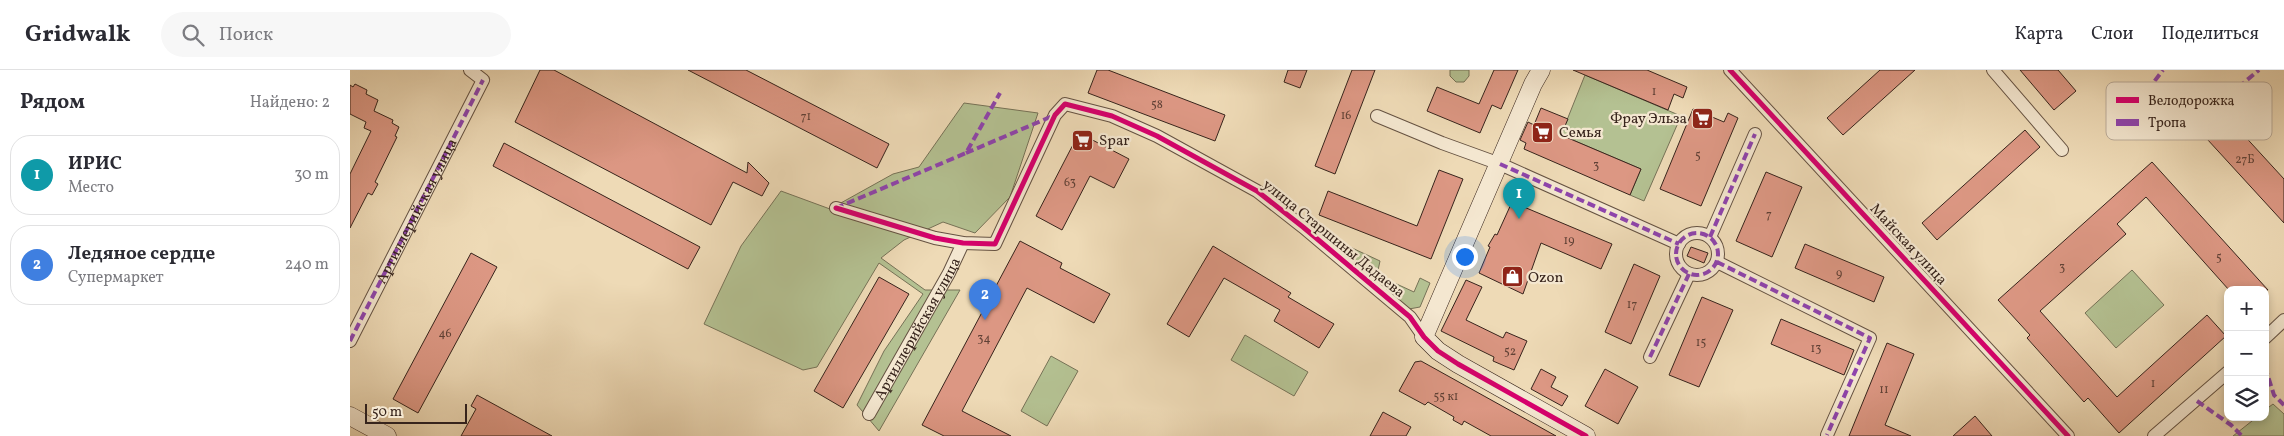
<!DOCTYPE html>
<html lang="ru">
<meta charset="utf-8">
<style>
body{margin:0;font-family:Vollkorn,serif;background:#f7f7f7;color:#2b2b33}
.controls{position:absolute;right:15px;bottom:15px;display:grid;overflow:hidden;border-radius:10px;box-shadow:0 2px 8px #0003}
.controls button{width:45px;height:45px;display:grid;place-items:center;padding:0;border:0;border-bottom:1px solid #e1e1e2;background:#fff;color:#2b2b33;font:25px sans-serif}
.scale{position:absolute;left:15px;bottom:12px;width:102px;box-sizing:border-box;padding-left:5px;border:2px solid #37241c;border-top:0;font-size:14px;line-height:18px;white-space:nowrap;color:#37241c;-webkit-text-stroke:4px #f4e7d0;paint-order:stroke}
.you{position:absolute;left:1114px;top:186px;width:18px;height:18px;margin:-12px;border:4px solid #fff;border-radius:50%;background:#1a73e8;box-shadow:0 0 0 8px #1a73e833}
.badge{display:grid;place-items:center;width:32px;height:32px;border-radius:50%;background:#ea580c;color:#fff;font-size:16px;font-weight:700}
.pin{position:absolute;translate:-50% -41px;filter:drop-shadow(0 1px 2px #0008)}
.pin::after{content:'';position:absolute;top:26px;width:18px;height:15px;background:inherit;clip-path:polygon(0 0,100% 0,50% 100%)}
.list{margin:0;padding:0;list-style:none}
h2{display:flex;justify-content:space-between;align-items:center;height:65px;margin:0;padding:0 20px;font-size:21px}
h2 small{font-size:16px;font-weight:400;color:#7c7c81}
.list li{display:grid;grid-template-columns:32px 1fr auto;gap:15px;align-items:center;box-sizing:border-box;height:80px;margin:0 10px 10px;padding:0 10px;border:1px solid #e1e1e2;border-radius:20px}
.list b{display:block;font-size:19px;white-space:nowrap}
.list p{margin:0;font-size:16px;white-space:nowrap;color:#7c7c81}
.list em{font-size:16px;font-style:normal;color:#7c7c81}
.icon{flex:none;width:28px;height:28px;fill:none;stroke:currentColor;stroke-width:2;stroke-linecap:round;stroke-linejoin:round}
.map{position:relative;flex:none;width:1934px;height:366px;overflow:hidden}
header{display:flex;align-items:center;gap:30px;box-sizing:border-box;height:70px;padding:0 25px;background:#fff;border-bottom:1px solid #e1e1e2}
header strong{font-size:24px}
nav{display:flex;gap:28px;margin-inline-start:auto;font-size:18px}
.search{width:350px;height:45px;background:#f7f7f7;display:flex;align-items:center;gap:12px;box-sizing:border-box;padding:0 18px;border-radius:28px;color:#7c7c81;font-size:19px}
main{display:flex}
aside{flex:1;background:#fff}
.map>svg:first-child{display:block}
.green{fill:#b4c192;stroke:#767257}
.building{fill:#dc9783;stroke:#37241c}
.lines{fill:none;stroke-linecap:round;stroke-linejoin:round}
.street-casing{stroke:#655242;stroke-width:14}
.secondary-casing{stroke:#37241c;stroke-width:19}
.street{stroke:#f4e7d0;stroke-width:12}
.secondary{stroke:#f4e7d0;stroke-width:18}
.quiet{stroke:#8e44ad;stroke-width:4;stroke-dasharray:8 4;stroke-linecap:butt}
.cycleway-casing{stroke:#f4e7d0;stroke-width:8}
.cycleway{stroke:#d6006c;stroke-width:5}
.labels{text-anchor:middle;stroke-width:4.5;stroke-linejoin:round;paint-order:stroke}
.number-label{font-size:12px;fill:#604136}
.poi-label{font-size:15px;fill:#37241c;stroke:#f4e7d0;text-anchor:start}
.street-label{font-size:15px;fill:#37241c;stroke:#f4e7d0}
.key{fill:#f4e7d0;stroke:#bbac9a;stroke-width:1}
.key-label{font-size:14px;fill:#37241c}
</style>
<header>
<strong>Gridwalk</strong>
<div class="search"><svg class="icon" aria-label="search" viewBox="0 0 24 24"><circle cx="10" cy="10" r="6"/><path d="M15 15l6 6"/></svg>Поиск</div>
<nav><a>Карта</a><a>Слои</a><a>Поделиться</a></nav>
</header>
<main>
<aside>
<h2>Рядом<small>Найдено: 2</small></h2>
<ul class="list">
<li><span class="badge" style="background:#0f9aa8">1</span><div><b>ИРИС</b><p>Место</p></div><em>30 m</em></li>
<li><span class="badge" style="background:#3f7fe0">2</span><div><b>Ледяное сердце</b><p>Супермаркет</p></div><em>240 m</em></li>
</ul>
</aside>
<div class="map">
<svg width="1934" height="366" viewBox="0 0 1934 366">
<rect width="100%" height="100%" fill="#eedab6"/>
<filter id="stains"><feTurbulence type="fractalNoise" baseFrequency=".004" numOctaves="4"/><feColorMatrix values="0 0 0 0 .2 0 0 0 0 .09 0 0 0 0 .02 0 0 0 .5 -.17"/></filter>
<radialGradient id="worn" r=".72"><stop offset=".6" stop-color="#630" stop-opacity="0"/><stop offset="1" stop-color="#630" stop-opacity=".3"/></radialGradient>
<!-- green -->
<path class="green" d="M1100,0H1119V6L1114,12H1106L1100,6Z
M1235,5L1331,46L1294,131L1280,125L1291,99L1211,65Z
M614,33L688,43L660,127L625,163L593,152L554,170L531,188L575,220H610L529,361L507,335L534,281L573,224L529,193L467,297L453,300L354,254L391,176L431,121L480,139L543,104L569,97Z
M987,171L1030,191L1027,205L1064,222L1070,208L1080,213L1070,237L1059,239L982,174Z
M1782,200L1814,235L1766,278L1735,243Z
M895,265L958,302L944,326L881,290Z
M701,286L728,301L697,356L671,341Z
M1923,334L1934,344V366H1883L1907,347H1915V340Z"/>
<!-- building -->
<path class="building" d="M190,0H204L397,103L398,92L419,113L412,126L383,112L361,155L165,52Z
M338,0H396L539,74L527,98Z
M747,0H758L875,45L865,71L738,23Z
M938,0H957L950,18L934,12Z
M1002,0H1025L985,104L965,96Z
M1144,0H1168L1151,39L1142,35L1130,63L1077,41L1087,17L1129,34Z
M1223,0H1297L1337,17L1333,28L1324,24L1318,40Z
M1530,0H1565L1493,65L1477,48Z
M1670,0H1708L1726,21L1704,40Z
M5,14L17,20L16,24L28,30L24,41L43,50L42,53L49,57L45,66L47,67L25,112L28,114L22,125L18,123L0,158V104L21,61L14,58L16,52L0,44V15L3,17Z
M1191,38L1218,49L1211,65L1291,99L1280,125L1174,79L1176,73L1170,70L1178,52L1184,55Z
M1343,39L1374,52L1378,43L1388,48L1351,136L1310,119Z
M1879,49L1934,109V153L1857,69Z
M1675,60L1690,77L1587,170L1572,153Z
M729,63L779,89L764,118L740,106L712,160L686,146Z
M154,73L350,177L338,199L143,96Z
M1802,92L1918,220H1879L1796,127L1767,154L1776,164L1690,241L1767,327L1857,245L1876,266L1769,363L1738,328L1734,332L1677,268L1680,265L1648,230Z
M1089,100L1113,109L1081,189L969,145L978,121L1067,156Z
M1416,102L1452,117L1422,187L1386,171Z
M1162,132L1262,174L1251,199L1191,173L1173,224L1129,203L1140,177L1138,176L1145,164L1147,165Z
M670,171L712,193L710,198L760,224L744,253L677,218L612,341L661,366H594L572,355Z
M1455,174L1534,207L1524,232L1445,198Z
M863,176L941,223L938,227L984,254L969,278L924,251L930,240L874,208L839,267L817,254Z
M1341,177L1358,183L1354,193L1337,186Z
M121,183L147,197L68,343L43,329Z
M1284,194L1310,206L1281,274L1255,262Z
M529,207L559,224L493,338L464,321Z
M1116,210L1132,217L1116,250L1153,268L1156,262L1177,271L1164,300L1143,291L1144,287L1091,261Z
M1352,227L1383,240L1349,317L1319,305Z
M1431,249L1504,280L1494,305L1421,274Z
M1537,273L1564,284L1535,355L1561,366H1499Z
M1071,291L1206,366H1141L1114,351L1112,355L1103,350L1104,347L1078,332L1075,335L1049,321L1065,292Z
M1191,299L1206,307L1201,317L1218,326L1212,336L1181,319Z
M1255,299L1288,317L1268,354L1235,336Z
M127,325L180,354L202,366H111L126,339L121,336Z
M1033,342L1061,357L1056,366H1020Z
M1625,346L1642,366H1603Z"/>
<g class="lines">
<defs>
<g id="street">
<path d="M1380,0L1718,366"/>
<path d="M1643,0L1712,80"/>
<path d="M1027,46L1092,73L1150,94L1329,174"/>
<path d="M486,138L585,168L613,173L645,174L705,45L715,34L762,46L807,66L907,121L953,157L1060,247L1074,267"/>
<circle cx="1347" cy="184" r="21"/>
<path d="M1360,167L1405,64"/>
<path d="M1367,192L1520,268L1477,365"/>
<path d="M1915,268L1934,250"/>
<path id="s1" d="M0,271L133,10L120,0"/>
<path d="M1300,287L1339,204"/>
<path id="s2" d="M519,344L599,203L613,173"/>
<path d="M1804,366L1878,302"/>
</g>
<path id="secondary" d="M1191,0L1183,14L1074,267L1088,281L1108,294L1236,366
M0,346L37,366"/>
</defs>
<!-- street casing -->
<use href="#street" class="street-casing"/>
<!-- secondary casing -->
<use href="#secondary" class="secondary-casing"/>
<!-- street -->
<use href="#street" class="street"/>
<!-- secondary -->
<use href="#secondary" class="secondary"/>
<!-- quiet -->
<path class="quiet" d="M1879,25L1909,0
M1782,53L1800,17L1813,0
M616,83L705,45
M1150,94L1329,174
M486,138L616,83L650,23
M1326 184a21 21 0 1 1 42 0a21 21 0 1 1-42 0Z
M1360,167L1405,64
M1367,192L1520,268L1477,365
M0,271L133,10
M1300,287L1339,204
M1915,297L1924,325L1934,335
M1847,331L1881,355L1892,366"/>
<defs>
<path id="cycleway" d="M1380,0L1718,366
M486,138L585,168L613,173L645,174L705,45L715,34L762,46L807,66L907,121L953,157L1060,247L1074,267L1088,281L1108,294L1236,366"/>
</defs>
<!-- cycleway casing -->
<use href="#cycleway" class="cycleway-casing"/>
<!-- cycleway -->
<use href="#cycleway" class="cycleway"/>
</g>
<!-- icons -->
<defs>
<symbol id="supermarket-square" viewBox="-11 -11 22 22"><rect x="-9" y="-9" width="18" height="18" rx="4" fill="#8f2418" stroke="#f4e7d0"/><path d="M-6-5.5h2.5l.6 2H6L4.5 2H-2.5L-4.4-4H-6ZM-1.5 3.2a1.3 1.3 0 1 0 .1 0ZM3 3.2a1.3 1.3 0 1 0 .1 0Z" fill="#fff"/></symbol>
<symbol id="shop-square" viewBox="-11 -11 22 22"><rect x="-9" y="-9" width="18" height="18" rx="4" fill="#8f2418" stroke="#f4e7d0"/><path d="M-5-2.5h2.3a2.7 3.5 0 0 1 5.4 0H5L5.5 6h-11ZM-1.5-2.5h3a1.5 2.3 0 0 0-3 0Z" fill="#fff"/></symbol>
</defs>
<g fill-rule="evenodd">
<use href="#supermarket-square" x="1340" y="36" width="25" height="25"/>
<use href="#supermarket-square" x="1180" y="50" width="25" height="25"/>
<use href="#supermarket-square" x="720" y="58" width="25" height="25"/>
<use href="#shop-square" x="1150" y="194" width="25" height="25"/>
</g>
<g class="labels">
<!-- number labels -->
<g class="number-label">
<text x="1304" y="25">1</text>
<text x="807" y="38">58</text>
<text x="996" y="49">16</text>
<text x="456" y="50">71</text>
<text x="1348" y="89">5</text>
<text x="1895" y="93">27Б</text>
<text x="1246" y="99">3</text>
<text x="720" y="116">63</text>
<text x="1419" y="148">7</text>
<text x="1219" y="174">19</text>
<text x="1869" y="191">5</text>
<text x="1712" y="201">3</text>
<text x="1489" y="207">9</text>
<text x="1282" y="238">17</text>
<text x="95" y="267">46</text>
<text x="634" y="272">34</text>
<text x="1351" y="276">15</text>
<text x="1466" y="282">13</text>
<text x="1160" y="285">52</text>
<text x="1803" y="317">1</text>
<text x="1534" y="323">11</text>
<text x="1096" y="330">55 к1</text>
</g>
<!-- poi labels -->
<g class="poi-label">
<text x="1337" y="53" text-anchor="end">Фрау Эльза</text>
<text x="1209" y="67">Семья</text>
<text x="749" y="75">Spar</text>
<text x="1178" y="212">Ozon</text>
</g>
<!-- street labels -->
<g class="street-label">
<text dy="5" stroke="none"><textPath href="#s1" startOffset="146">Артиллерийская улица</textPath></text>
<text transform="translate(984 168) rotate(39)" y="5">улица Старшины Дадаева</text>
<text transform="translate(1559 174) rotate(47)" y="5">Майская улица</text>
<text dy="5" stroke="none"><textPath href="#s2" startOffset="98">Артиллерийская улица</textPath></text>
</g>
</g>
<!-- legend -->
<rect x="1756" y="12" width="166" height="58" rx="8" class="key"/>
<rect x="1766" y="27" width="23" height="6" fill="#d6006c"/>
<rect x="1766" y="49" width="23" height="7" fill="#8e44ad"/>
<g class="key-label">
<text x="1798" y="35">Велодорожка</text>
<text x="1798" y="57">Тропа</text>
</g>
<rect width="100%" height="100%" filter="url(#stains)"/>
<rect width="100%" height="100%" fill="url(#worn)"/>
</svg>
<div class="controls">
<button>+</button>
<button>−</button>
<button><svg class="icon" aria-label="layers" viewBox="0 0 24 24"><path d="M12 4l9 5-9 5-9-5zM3 14l9 5 9-5"/></svg></button>
</div>
<div class="scale">50 m</div>
<div class="you"></div>
<div class="pin badge" style="left:1169px;top:149px;background:#0f9aa8">1</div>
<div class="pin badge" style="left:635px;top:250px;background:#3f7fe0">2</div>
</div>
</main>
